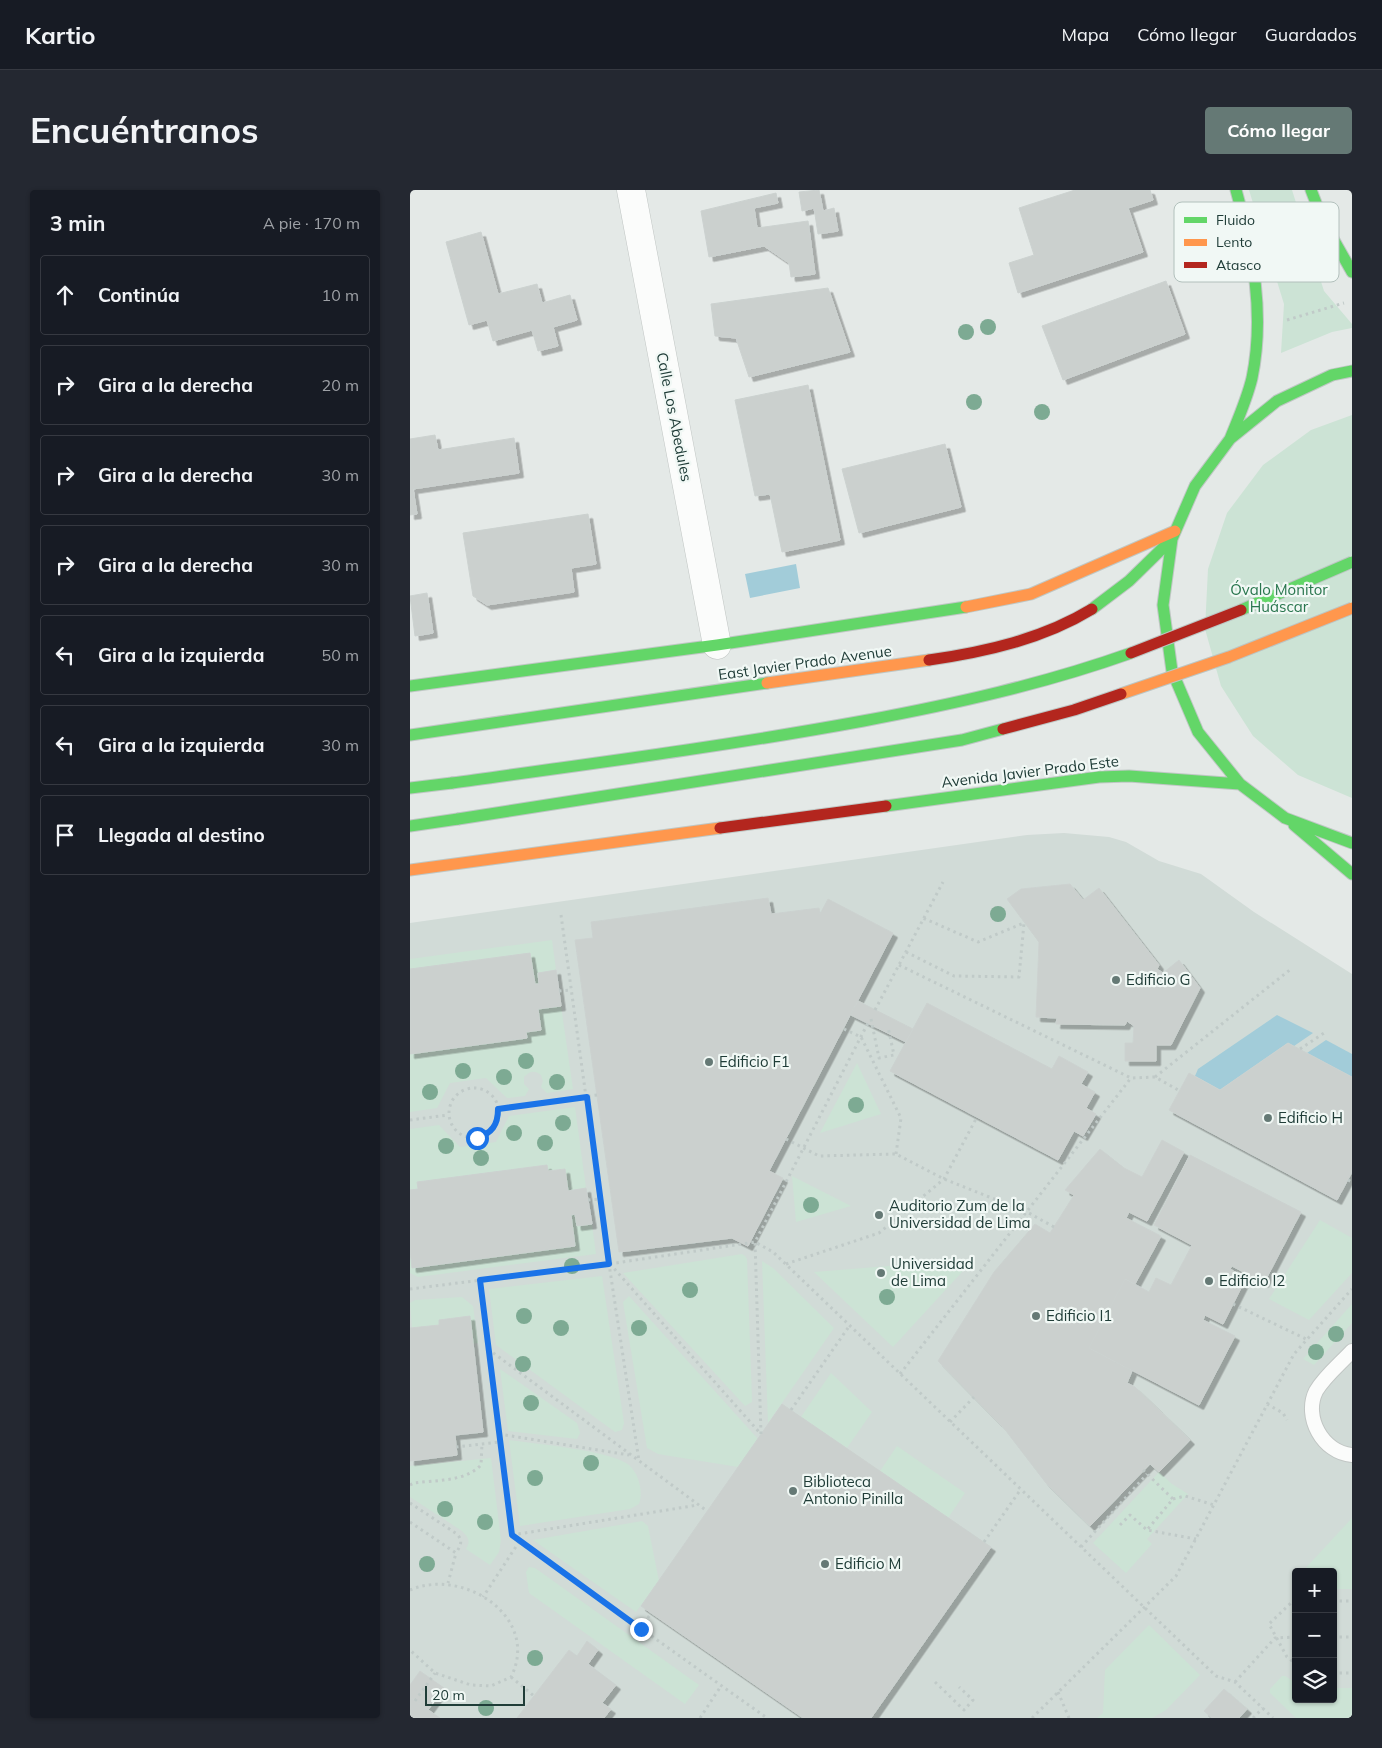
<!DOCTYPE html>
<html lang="es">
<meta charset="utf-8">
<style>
body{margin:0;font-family:Mulish,sans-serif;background:#242831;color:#f1f3f6}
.controls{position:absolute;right:15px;bottom:15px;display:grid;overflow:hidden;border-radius:5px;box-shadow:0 1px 4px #0004}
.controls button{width:45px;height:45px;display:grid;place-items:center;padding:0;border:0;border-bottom:1px solid #363941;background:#171b24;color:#f1f3f6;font:25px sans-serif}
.scale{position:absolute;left:15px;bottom:12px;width:100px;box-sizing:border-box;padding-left:5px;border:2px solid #203d38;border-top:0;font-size:14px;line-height:18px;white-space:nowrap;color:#203d38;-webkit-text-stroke:4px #f1f8f5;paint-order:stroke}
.stop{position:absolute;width:15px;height:15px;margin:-11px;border:4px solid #1a73e8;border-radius:50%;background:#fff}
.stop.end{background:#1a73e8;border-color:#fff;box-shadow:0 1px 5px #0008}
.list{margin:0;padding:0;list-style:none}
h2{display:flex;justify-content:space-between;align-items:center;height:65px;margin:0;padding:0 20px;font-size:21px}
h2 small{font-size:16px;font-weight:400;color:#9ea1a6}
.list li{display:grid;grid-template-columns:32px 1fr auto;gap:15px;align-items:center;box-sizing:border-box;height:80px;margin:0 10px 10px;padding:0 10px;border:1px solid #363941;border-radius:5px}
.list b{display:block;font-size:19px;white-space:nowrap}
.list em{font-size:16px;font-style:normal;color:#9ea1a6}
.icon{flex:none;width:28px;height:28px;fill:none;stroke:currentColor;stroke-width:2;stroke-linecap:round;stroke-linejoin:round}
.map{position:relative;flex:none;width:942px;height:1528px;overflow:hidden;border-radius:5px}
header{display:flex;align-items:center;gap:30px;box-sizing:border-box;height:70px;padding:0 25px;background:#171b24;border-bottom:1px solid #363941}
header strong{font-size:24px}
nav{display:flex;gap:28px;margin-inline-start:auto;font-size:18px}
.intro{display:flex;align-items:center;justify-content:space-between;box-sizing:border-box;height:120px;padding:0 30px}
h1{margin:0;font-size:35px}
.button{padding:12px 22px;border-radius:5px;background:#657975;color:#fff;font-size:18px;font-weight:700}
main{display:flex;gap:30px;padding:0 30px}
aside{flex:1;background:#171b24;border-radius:5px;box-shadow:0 1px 4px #0004}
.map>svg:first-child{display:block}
.built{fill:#d1dbd7;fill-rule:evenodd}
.green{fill:#cce3d5}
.water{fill:#a2ccd9}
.building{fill:#cbd0ce;stroke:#ccd2d0;filter:url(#shadow)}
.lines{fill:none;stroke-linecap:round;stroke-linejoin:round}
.lane-casing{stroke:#c1c6c4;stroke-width:16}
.street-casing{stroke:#c1c6c4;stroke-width:29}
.fast-casing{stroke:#bfc7c4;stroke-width:13}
.slow-casing{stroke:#bfc7c4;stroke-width:13}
.jam-casing{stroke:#bfc7c4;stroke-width:13}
.path{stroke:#c0cac8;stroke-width:3;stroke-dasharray:2.5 4;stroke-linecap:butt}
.lane{stroke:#fbfcfb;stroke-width:14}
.street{stroke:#fbfcfb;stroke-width:28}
.fast{stroke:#63d668;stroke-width:11}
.slow{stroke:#ff974d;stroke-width:11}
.jam{stroke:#b3261e;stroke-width:11}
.fast-bridge-casing{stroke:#bcc5c3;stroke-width:13;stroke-linecap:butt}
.slow-bridge-casing{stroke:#bcc5c3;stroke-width:13;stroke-linecap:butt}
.jam-bridge-casing{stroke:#bcc5c3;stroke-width:13;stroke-linecap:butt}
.fast-bridge{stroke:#63d668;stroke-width:11}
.slow-bridge{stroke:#ff974d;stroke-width:11}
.jam-bridge{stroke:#b3261e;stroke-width:11}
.tree{fill:#7daa93}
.route{stroke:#1a73e8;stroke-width:6}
.poi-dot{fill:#657975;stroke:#f1f8f5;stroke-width:2}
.labels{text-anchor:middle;stroke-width:4.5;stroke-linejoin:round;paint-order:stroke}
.street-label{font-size:15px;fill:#203d38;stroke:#f1f8f5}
.park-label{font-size:15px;fill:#29764e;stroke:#f1f8f5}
.poi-label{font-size:15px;fill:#203d38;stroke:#f1f8f5;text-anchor:start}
.key{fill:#f1f8f5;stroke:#b2c0bc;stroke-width:1}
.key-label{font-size:14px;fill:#203d38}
</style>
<header>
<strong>Kartio</strong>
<nav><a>Mapa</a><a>Cómo llegar</a><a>Guardados</a></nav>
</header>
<div class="intro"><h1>Encuéntranos</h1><a class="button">Cómo llegar</a></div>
<main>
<aside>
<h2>3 min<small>A pie · 170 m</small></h2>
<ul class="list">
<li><svg class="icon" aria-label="ahead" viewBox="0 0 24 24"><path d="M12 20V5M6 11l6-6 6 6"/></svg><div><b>Continúa</b></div><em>10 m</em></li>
<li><svg class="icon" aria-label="right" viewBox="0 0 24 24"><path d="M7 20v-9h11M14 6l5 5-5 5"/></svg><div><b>Gira a la derecha</b></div><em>20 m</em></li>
<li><svg class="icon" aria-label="right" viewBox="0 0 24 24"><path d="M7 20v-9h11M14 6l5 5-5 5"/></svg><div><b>Gira a la derecha</b></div><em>30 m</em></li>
<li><svg class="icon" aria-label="right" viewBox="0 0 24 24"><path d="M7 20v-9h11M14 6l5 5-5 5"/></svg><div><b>Gira a la derecha</b></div><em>30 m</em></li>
<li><svg class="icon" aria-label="left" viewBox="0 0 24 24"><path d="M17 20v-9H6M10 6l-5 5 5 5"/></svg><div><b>Gira a la izquierda</b></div><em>50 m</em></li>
<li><svg class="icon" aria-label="left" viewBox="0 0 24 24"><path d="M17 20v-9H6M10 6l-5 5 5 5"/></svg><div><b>Gira a la izquierda</b></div><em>30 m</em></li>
<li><svg class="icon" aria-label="arrive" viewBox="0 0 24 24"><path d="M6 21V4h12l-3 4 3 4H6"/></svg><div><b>Llegada al destino</b></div></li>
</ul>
</aside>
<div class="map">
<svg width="942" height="1528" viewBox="0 0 942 1528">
<defs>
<filter id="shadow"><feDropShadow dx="4.5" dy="4.5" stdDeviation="0" flood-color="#0004"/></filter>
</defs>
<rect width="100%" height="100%" fill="#e4e9e7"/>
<!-- built -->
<path class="built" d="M654,643L699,647L716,652L749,671L791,684L844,722L942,784V1528H0V733L617,645ZM886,1382H923V1509H886Z"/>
<!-- green -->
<path class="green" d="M839,0H882L914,101L942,134V138L922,142L871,163L874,114Z
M942,225V608L888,585L843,546L811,496L795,439L798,379L817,323L853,275L901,240Z
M142,750L146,780L128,783L129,794H125L120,763L0,779V769Z
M151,816L163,899L137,903L131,897L133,891L131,885C124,880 120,881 114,887V894L119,899L115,906L97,908L76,888L40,893L27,918L0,922V864L117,848L116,842L131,840L128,819Z
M447,873L471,924L410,943Z
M165,917L176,998L158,1001L138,981L137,975L8,992V999L0,1000V939L29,935L50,957L86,952L99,926Z
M382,986L441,1016L386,1032Z
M165,1024L167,1036L182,1034L186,1064L8,1087L0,1083V1060L3,1078L165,1056L161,1025Z
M910,1030L942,1048V1083L899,1130L859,1109Z
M332,1064L335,1066L337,1069L342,1209V1212L335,1216L213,1083Z
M564,1069L483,1157L404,1082Z
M352,1071L363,1078L424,1138L358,1233Z
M192,1086L214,1233L212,1240L205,1242L86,1155L79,1099Z
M219,1106L348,1249L328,1277L248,1264L237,1258L213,1112Z
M52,1107L63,1116L68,1153L62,1154L59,1126L29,1130V1135L2,1138L0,1113L5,1110Z
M942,1114V1133L904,1175L893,1169Z
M90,1179L167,1233L170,1243L167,1249L98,1241Z
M421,1183L462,1222L437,1258L391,1227Z
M99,1250C126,1254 195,1260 216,1273C228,1280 234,1301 229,1314L220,1319L110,1336Z
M487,1256L555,1303L538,1328L470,1281Z
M81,1268L91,1350L89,1362L80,1375L56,1359C61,1351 58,1347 52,1341L0,1307V1276Z
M749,1282L762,1294L778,1304L737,1349L742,1354L716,1383L683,1353Z
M942,1328V1399H923V1382H892Z
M232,1331L238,1336L249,1391L226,1422L123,1350Z
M119,1377L125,1378L289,1495L275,1514L119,1403L116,1382Z
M739,1435L790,1485L756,1520L742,1528H687L693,1523L695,1480Z
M872,1486H875L886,1493V1509H923V1498H942V1528H886L860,1503V1499Z"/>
<!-- water -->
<path class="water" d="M386,374L390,398L340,408L335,384Z
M867,825L903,843L884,856L878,853L810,900L785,886L788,879Z
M916,850L942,864V887L897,863Z"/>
<!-- building -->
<path class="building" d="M409,0L413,21L424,18L428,41L408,44L404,18L392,21L389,2Z
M665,0H740L743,10L718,18L733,62L608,103L599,73L624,65L609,18Z
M366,3L368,13L344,18L347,38L398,31L405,84L381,87L379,73L354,56L299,67L291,21Z
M71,42L88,104L127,94L132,113L160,105L167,130L143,137L148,156L128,161L122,140L83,151L77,130L59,135L36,52Z
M756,91L775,144L653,190L632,136Z
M418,98L440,162L339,187L326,148L305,146L301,114Z
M398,195L430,350L372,362L360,304L345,306L325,210Z
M25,245L28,260L104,248L109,283L3,299L7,324L0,325V249Z
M535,254L551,317L449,343L432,279Z
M178,324L186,374L161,378L164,402L77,415L63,406L53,343Z
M17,403L23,443L5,446L0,406Z
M660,694L673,710L689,698L749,775L747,779L753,783L769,770L790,798L761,855H746V871H715V853H723L724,836L717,831L715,835L646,834L647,828L626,827L629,752L597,709L611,699Z
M358,708L361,724L409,718L410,724L418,709L483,743L359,981L373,988L338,1056L322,1048L209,1062L165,750L183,748L181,732Z
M120,763L125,794H129L128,783L146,780L149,801L151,816L128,819L131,840L116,842L117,848L0,864V779Z
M448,811L503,839L496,852L441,825Z
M517,813L642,879L649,866L678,882L671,894L685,902L676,918L686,924L673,946L664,941L648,970L480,881Z
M878,853L942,887V982L927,1010L759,920L779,883L810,900Z
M752,950L774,962L737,1031L719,1022L716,1028L751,1046L725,1094L715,1089L679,1158L722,1181L717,1193L725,1197L780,1250L749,1282L740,1274L680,1336L636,1293L593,1237L528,1171L584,1082L625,1034L640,1043L664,1005L655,1000L690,959L714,978L732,987Z
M780,965L891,1022L854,1093L822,1076L820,1079L836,1088L813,1134L795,1125L793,1130L825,1146L789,1215L679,1158L715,1089L739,1102L746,1088L761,1095L772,1074L782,1055L744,1035Z
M137,975L138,981L155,979L158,1001L176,998L182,1034L167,1036L165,1024L161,1025L165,1056L2,1078L0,1060V1000L8,999L7,992Z
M60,1126L73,1242L45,1245L47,1265L0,1271V1138L29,1135V1130Z
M372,1214L581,1357L461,1528H393L231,1416Z
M177,1451L188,1460L178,1474L206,1495L192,1513L201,1519L194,1528H107L159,1460L167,1466Z
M10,1481L34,1498L18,1520L0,1507V1495Z
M814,1499L837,1519L829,1528H802L794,1521Z
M0,1507L14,1517L30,1528H0Z"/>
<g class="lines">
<defs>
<path id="lane" d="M942,1161C930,1174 915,1186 906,1201C893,1227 913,1263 942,1265"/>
<path id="street" d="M221,0L307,455"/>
<path id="fast" d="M901,0L913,31L942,82
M942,181L922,185L867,211L820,249L785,296L762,349L753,415L762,481L788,542L830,594L875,628L942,653
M820,249C828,229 837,209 842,188C855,125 843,61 826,0
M682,419L719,391L762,349
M0,496L307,455L556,417
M0,545L357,493
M0,598L42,593
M476,616L689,587L719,586L830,594
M884,635L942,684
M0,636L48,629"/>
<path id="slow" d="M556,417L621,404L765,341
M357,493L519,470
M0,680L310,638"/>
<path id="jam" d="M519,470C575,462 633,449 682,419
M310,638L476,616"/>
</defs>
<!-- lane casing -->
<use href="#lane" class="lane-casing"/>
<!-- street casing -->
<use href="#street" class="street-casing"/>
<!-- fast casing -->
<use href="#fast" class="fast-casing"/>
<!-- slow casing -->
<use href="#slow" class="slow-casing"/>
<!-- jam casing -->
<use href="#jam" class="jam-casing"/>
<!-- path -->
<path class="path" d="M877,130L934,113
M151,725L199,1074L229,1271
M496,762L544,786L609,787L614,733L568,752L513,728
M489,775L721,888L745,887L770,901
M149,801L162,800
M465,820L533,692
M461,829L469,868L484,865L478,837
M434,839L451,847L491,928L486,964
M890,859L917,841
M745,887L881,779
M39 923a25 25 0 1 1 50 0a25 25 0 1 1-50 0Z
M88,919L187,905
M0,930L38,925
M376,949L409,966L486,964L534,989L617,1022L644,1037
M938,990L942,992
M178,1010L190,1009
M200,1074L350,1243
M376,1074L469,1043L534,989L567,927
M69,1090L102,1345L109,1352L73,1407
M0,1099L199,1074L345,1052L363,1062L806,1486L825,1492L863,1528
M823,1114L896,1149
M78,1159L297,1321
M490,1184L721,888
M857,1214L873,1223L877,1230
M381,1220L440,1135
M540,1232L564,1207
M89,1244L219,1265
M351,1244L345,1052L458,833
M46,1257L90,1252
M733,1280L763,1309L737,1340
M0,1295L4,1293C25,1290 55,1292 71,1275L72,1254
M763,1309L775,1306L804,1315
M0,1313L47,1344C53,1351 51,1355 46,1363
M0,1332L46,1363L38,1393
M710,1335L720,1325L737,1340L786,1349
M102,1345L288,1315
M109,1352L357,1528
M574,1352L611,1299
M671,1357L737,1284
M0,1400C53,1377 131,1427 101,1487L81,1496L61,1495L25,1483L0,1460
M886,1411H883L859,1434L877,1467L886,1474
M923,1411H942
M231,1439L241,1423
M923,1447H942
M923,1483H942
M101,1487L124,1506
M525,1492L554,1520L563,1510L549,1497
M825,1492L865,1448L886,1447
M648,1502L659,1528
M5,1511L25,1483
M290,1528L311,1496
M622,1528L766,1386L884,1164L942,1099
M843,1528L853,1518"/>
<!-- lane -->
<use href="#lane" class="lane"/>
<!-- street -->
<use href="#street" class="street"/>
<!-- fast -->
<use href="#fast" class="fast"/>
<!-- slow -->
<use href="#slow" class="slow"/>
<!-- jam -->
<use href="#jam" class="jam"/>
<defs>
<path id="fast-bridge" d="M831,420L942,372
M42,593C179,574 317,556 453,531C544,514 634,494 721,463
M48,629L552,550L593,539"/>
<path id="slow-bridge" d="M711,504L819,467L942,418"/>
<path id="jam-bridge" d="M721,463L831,420
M593,539L664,520L711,504"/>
</defs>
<!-- fast-bridge casing -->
<use href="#fast-bridge" class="fast-bridge-casing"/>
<!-- slow-bridge casing -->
<use href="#slow-bridge" class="slow-bridge-casing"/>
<!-- jam-bridge casing -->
<use href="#jam-bridge" class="jam-bridge-casing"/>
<!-- fast-bridge -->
<use href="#fast-bridge" class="fast-bridge"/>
<!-- slow-bridge -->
<use href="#slow-bridge" class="slow-bridge"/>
<!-- jam-bridge -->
<use href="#jam-bridge" class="jam-bridge"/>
</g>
<!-- trees -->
<g class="tree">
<circle cx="578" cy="137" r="8"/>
<circle cx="556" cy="142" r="8"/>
<circle cx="564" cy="212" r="8"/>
<circle cx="632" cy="222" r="8"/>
<circle cx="588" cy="724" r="8"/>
<circle cx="116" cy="871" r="8"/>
<circle cx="53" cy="881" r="8"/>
<circle cx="94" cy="887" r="8"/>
<circle cx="147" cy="892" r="8"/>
<circle cx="20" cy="902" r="8"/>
<circle cx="446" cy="915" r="8"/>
<circle cx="153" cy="933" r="8"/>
<circle cx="104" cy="943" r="8"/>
<circle cx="135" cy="953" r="8"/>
<circle cx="36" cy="956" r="8"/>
<circle cx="71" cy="968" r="8"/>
<circle cx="401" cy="1015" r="8"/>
<circle cx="162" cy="1076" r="8"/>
<circle cx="280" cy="1100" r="8"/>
<circle cx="477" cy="1107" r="8"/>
<circle cx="114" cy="1126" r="8"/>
<circle cx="151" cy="1138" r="8"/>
<circle cx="229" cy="1138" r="8"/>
<circle cx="926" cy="1144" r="8"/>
<circle cx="906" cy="1162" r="8"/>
<circle cx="113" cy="1174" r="8"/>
<circle cx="121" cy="1213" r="8"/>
<circle cx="181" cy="1273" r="8"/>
<circle cx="125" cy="1288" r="8"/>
<circle cx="35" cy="1319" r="8"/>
<circle cx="75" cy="1332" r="8"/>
<circle cx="17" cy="1374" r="8"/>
<circle cx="125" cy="1468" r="8"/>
<circle cx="76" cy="1518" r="8"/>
</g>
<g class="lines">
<!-- route -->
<path class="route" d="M67,948C82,943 88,935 88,919L177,907L199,1074L70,1090L102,1345L231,1439"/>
</g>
<!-- markers -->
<g class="poi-dot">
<circle cx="706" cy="790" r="5"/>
<circle cx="299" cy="872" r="5"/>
<circle cx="858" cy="928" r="5"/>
<circle cx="469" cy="1025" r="5"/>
<circle cx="471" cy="1083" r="5"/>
<circle cx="799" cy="1091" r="5"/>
<circle cx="626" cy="1126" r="5"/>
<circle cx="383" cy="1301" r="5"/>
<circle cx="415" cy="1374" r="5"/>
</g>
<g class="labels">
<!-- street labels -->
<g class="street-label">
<text transform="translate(264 227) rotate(79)" y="5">Calle Los Abedules</text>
<text transform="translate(395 473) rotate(-8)" y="5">East Javier Prado Avenue</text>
<text transform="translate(620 582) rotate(-7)" y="5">Avenida Javier Prado Este</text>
</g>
<!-- park labels -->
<g class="park-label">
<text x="869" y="405">Óvalo Monitor<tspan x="869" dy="17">Huáscar</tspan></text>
</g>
<!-- poi labels -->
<g class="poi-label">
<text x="716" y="795">Edificio G</text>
<text x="309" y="877">Edificio F1</text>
<text x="868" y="933">Edificio H</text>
<text x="479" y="1021">Auditorio Zum de la<tspan x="479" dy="17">Universidad de Lima</tspan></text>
<text x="481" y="1079">Universidad<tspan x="481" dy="17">de Lima</tspan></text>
<text x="809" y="1096">Edificio I2</text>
<text x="636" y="1131">Edificio I1</text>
<text x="393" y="1297">Biblioteca<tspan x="393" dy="17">Antonio Pinilla</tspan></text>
<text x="425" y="1379">Edificio M</text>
</g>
</g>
<!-- legend -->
<rect x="764" y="12" width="165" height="80" rx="8" class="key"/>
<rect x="774" y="27" width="23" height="6" fill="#63d668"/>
<rect x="774" y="49" width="23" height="7" fill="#ff974d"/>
<rect x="774" y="72" width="23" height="6" fill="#b3261e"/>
<g class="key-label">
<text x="806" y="35">Fluido</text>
<text x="806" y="57">Lento</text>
<text x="806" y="80">Atasco</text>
</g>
</svg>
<div class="controls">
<button>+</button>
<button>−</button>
<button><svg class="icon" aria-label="layers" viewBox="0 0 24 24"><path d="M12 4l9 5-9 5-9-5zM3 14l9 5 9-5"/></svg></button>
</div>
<div class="scale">20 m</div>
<div class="stop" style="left:67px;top:948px"></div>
<div class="stop end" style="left:231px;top:1439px"></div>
</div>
</main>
